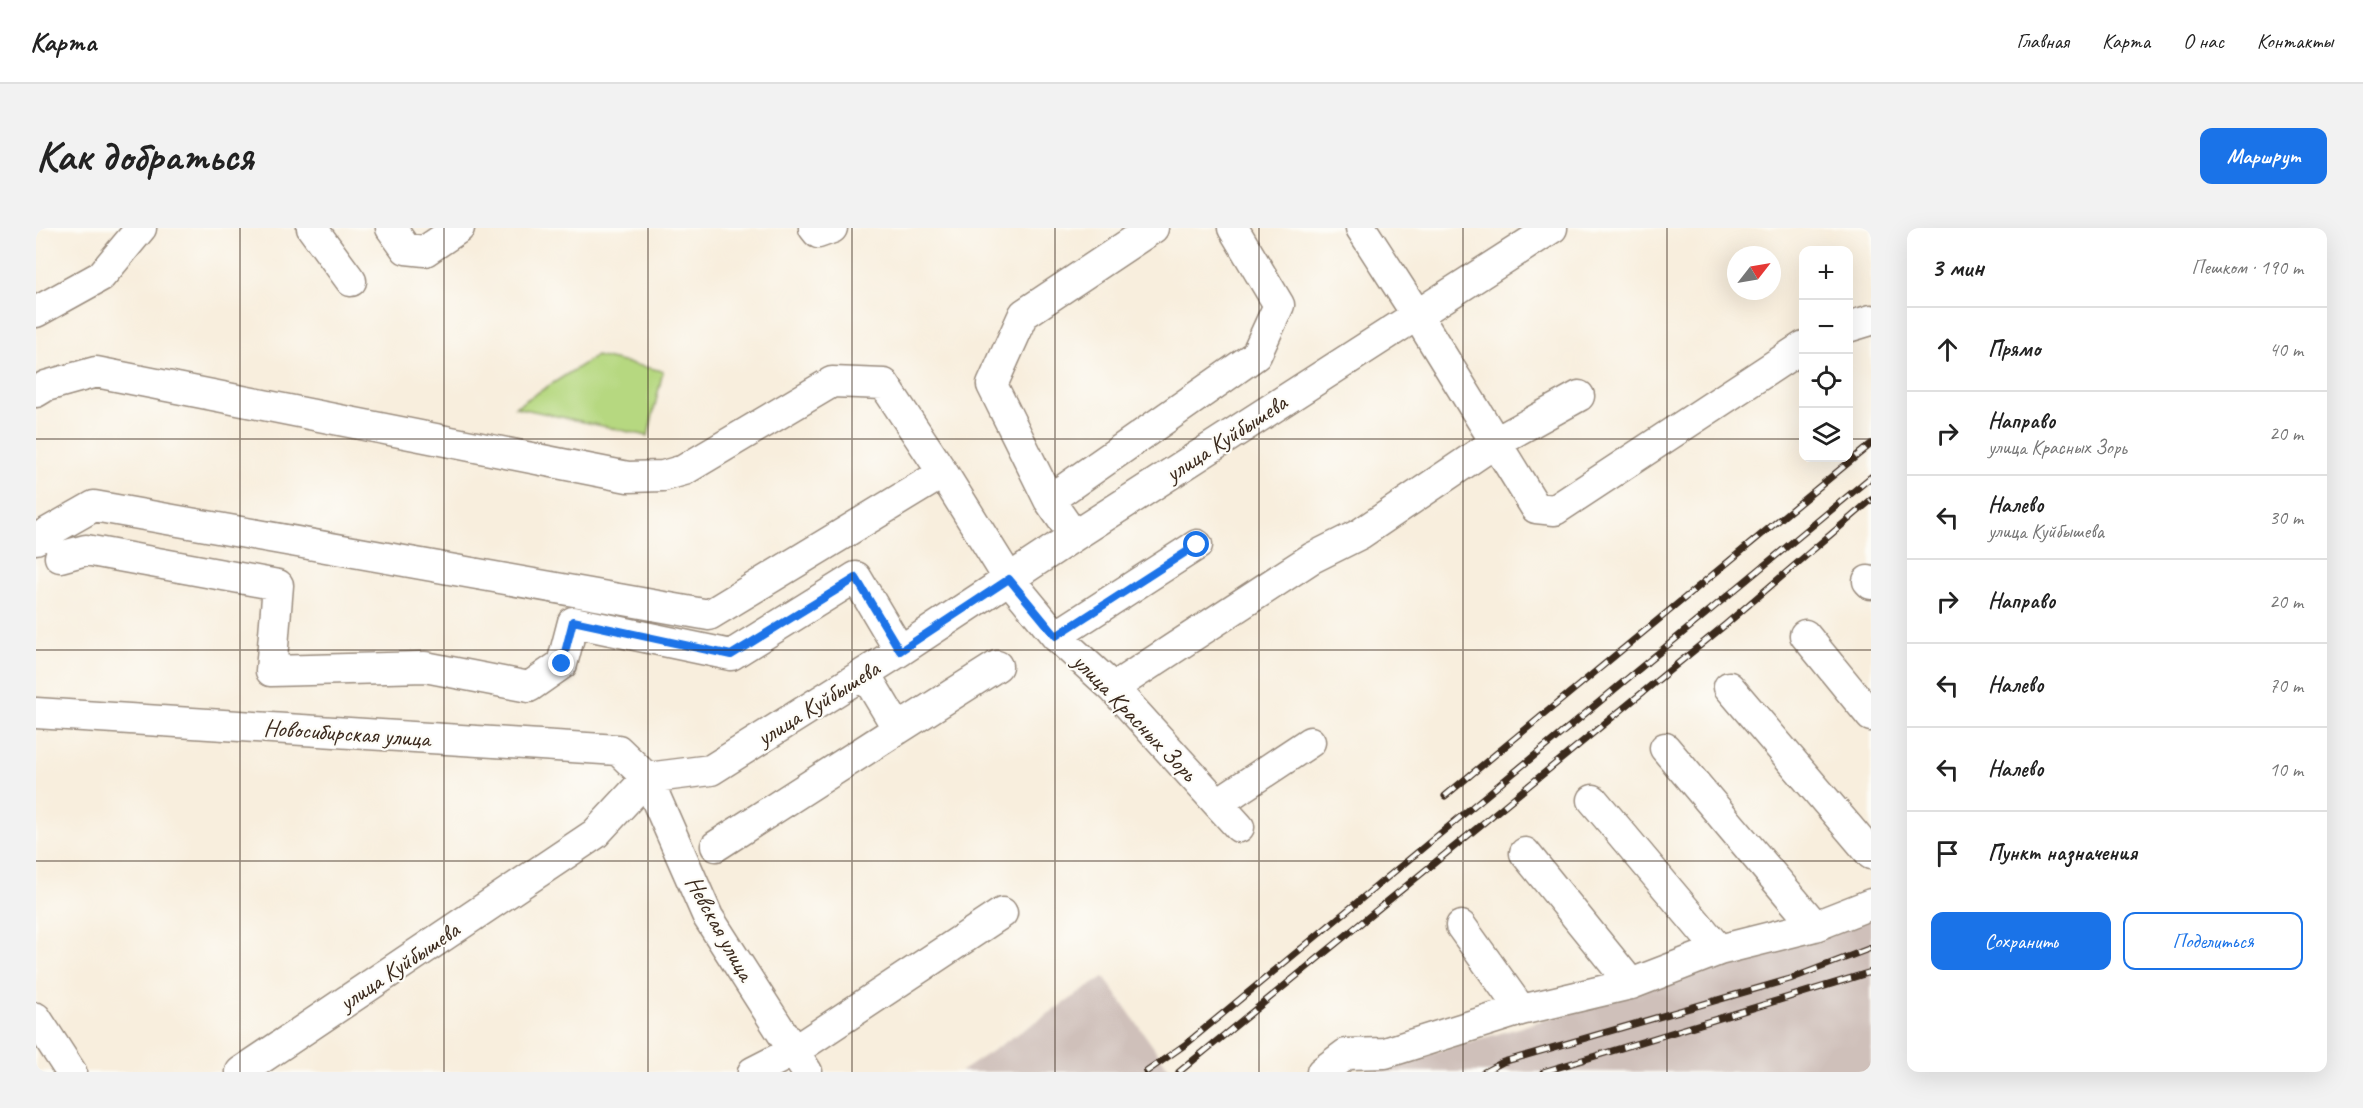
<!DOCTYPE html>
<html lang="ru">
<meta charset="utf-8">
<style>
body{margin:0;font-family:Caveat,sans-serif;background:#f2f2f2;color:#222}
.controls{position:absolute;right:18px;top:18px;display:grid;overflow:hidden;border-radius:12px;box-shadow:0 6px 24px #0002}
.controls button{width:54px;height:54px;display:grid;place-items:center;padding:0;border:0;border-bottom:2px solid #e0e0e0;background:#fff;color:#222;font:30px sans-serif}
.compass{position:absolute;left:1691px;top:18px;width:54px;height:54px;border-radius:50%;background:#fff;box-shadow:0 6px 24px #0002;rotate:59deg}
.stop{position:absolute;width:18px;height:18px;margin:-14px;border:4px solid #1a73e8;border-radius:50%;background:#fff}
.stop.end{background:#1a73e8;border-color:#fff;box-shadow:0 2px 6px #0008}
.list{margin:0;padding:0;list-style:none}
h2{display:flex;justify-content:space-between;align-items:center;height:78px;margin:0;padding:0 24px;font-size:26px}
h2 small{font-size:20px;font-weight:400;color:#767676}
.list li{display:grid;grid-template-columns:39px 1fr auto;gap:18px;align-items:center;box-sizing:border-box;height:84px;padding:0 24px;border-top:2px solid #e0e0e0}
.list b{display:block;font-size:22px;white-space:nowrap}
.list p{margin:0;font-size:20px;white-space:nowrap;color:#767676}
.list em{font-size:20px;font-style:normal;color:#767676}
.actions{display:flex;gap:12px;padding:18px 24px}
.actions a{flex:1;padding:14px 0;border:2px solid #1a73e8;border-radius:12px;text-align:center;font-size:21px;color:#1a73e8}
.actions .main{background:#1a73e8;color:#fff}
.icon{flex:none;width:33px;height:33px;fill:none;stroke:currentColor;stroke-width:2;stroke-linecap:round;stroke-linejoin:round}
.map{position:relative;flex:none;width:1835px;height:844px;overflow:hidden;border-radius:12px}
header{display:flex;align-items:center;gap:36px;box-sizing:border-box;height:84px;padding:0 30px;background:#fff;border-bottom:2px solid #e0e0e0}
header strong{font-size:28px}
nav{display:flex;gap:33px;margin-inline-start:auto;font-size:21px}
.intro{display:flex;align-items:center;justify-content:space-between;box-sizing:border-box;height:144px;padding:0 36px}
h1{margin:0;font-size:42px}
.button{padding:15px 27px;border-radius:12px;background:#1a73e8;color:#fff;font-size:21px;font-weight:700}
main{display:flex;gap:36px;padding:0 36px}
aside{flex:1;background:#fff;border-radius:12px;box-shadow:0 6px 24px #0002}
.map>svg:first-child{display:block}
.industrial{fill:#cfc0ba}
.green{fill:#b6d880;stroke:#78814f;stroke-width:1.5}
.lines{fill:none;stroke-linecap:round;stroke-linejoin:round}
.minor-casing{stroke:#9a8c7e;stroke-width:33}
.minor{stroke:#fff;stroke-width:30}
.rail-casing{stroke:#3b2a1e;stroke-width:7}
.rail{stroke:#fdfcf7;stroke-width:4.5;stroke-dasharray:14;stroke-linecap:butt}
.route{stroke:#1a73e8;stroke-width:8}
.grid{fill:none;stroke:#3b2a1e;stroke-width:1.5;stroke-opacity:0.55}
.labels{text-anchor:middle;stroke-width:4.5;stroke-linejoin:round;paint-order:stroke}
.street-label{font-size:24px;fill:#3b2a1e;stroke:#fdfcf7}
</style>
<header>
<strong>Карта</strong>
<nav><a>Главная</a><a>Карта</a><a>О нас</a><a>Контакты</a></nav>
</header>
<div class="intro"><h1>Как добраться</h1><a class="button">Маршрут</a></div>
<main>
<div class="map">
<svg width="1835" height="844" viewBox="0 0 1835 844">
<rect width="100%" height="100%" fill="#fdfcf7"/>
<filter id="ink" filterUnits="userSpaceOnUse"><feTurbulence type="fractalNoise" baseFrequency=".0167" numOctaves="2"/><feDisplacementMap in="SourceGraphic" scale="12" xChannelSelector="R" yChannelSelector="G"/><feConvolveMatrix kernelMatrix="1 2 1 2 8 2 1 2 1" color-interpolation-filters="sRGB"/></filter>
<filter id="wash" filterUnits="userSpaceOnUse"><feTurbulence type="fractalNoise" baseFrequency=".008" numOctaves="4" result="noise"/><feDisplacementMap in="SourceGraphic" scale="24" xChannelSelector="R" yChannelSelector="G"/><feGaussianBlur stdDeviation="1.35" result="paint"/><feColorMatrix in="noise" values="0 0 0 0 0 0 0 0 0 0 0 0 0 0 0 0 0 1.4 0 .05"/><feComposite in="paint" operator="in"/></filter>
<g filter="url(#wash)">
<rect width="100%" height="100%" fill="#f8eedd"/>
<!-- industrial -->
<path class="industrial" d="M1835,687V844H1340L1343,840L1482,800Z
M1068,749L1135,844H924Z"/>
<!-- green -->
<path class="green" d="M560,128L627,143L612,208L479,179Z"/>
</g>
<g filter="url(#ink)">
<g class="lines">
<defs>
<path id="minor" d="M276,0L315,53
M355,0L370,21L389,23L423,0
M778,0L782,5L796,0
M1325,0L1381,87L1500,280L1519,282L1768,118
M0,84L65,48L105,0
M1812,99L1835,92
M0,164L10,158L60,144L592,249L627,248L648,242L796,154L848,156L907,245L973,351L1020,408L1077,460L1203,599
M1013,272L1220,127L1243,77L1197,0
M1038,308L1013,272L956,157L988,86L1117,0
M0,311L58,278L673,387L907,245
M24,329L50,322L242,357L235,443L389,439L493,459L526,436L537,394L695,427L820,349L864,423
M1832,353L1835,356
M1769,407L1835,488
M1020,408L1161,317
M1693,459L1835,626
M1077,460L1276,330L1324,306L1460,214L1543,168
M0,485L582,522L611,550L672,689L771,844
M862,501L961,438
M1629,520L1779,698
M1557,572L1683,722
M1182,575L1274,514
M680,618L862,501L829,446
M1489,625L1595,756
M1425,698L1485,782
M0,790L35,844
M205,844L559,606L611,550L675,542L864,423L1038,308L1516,0
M717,844L758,823L966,685
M1286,844L1310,826L1349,825L1485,782L1595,756L1683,722L1779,698L1835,676"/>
</defs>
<!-- minor casing -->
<use href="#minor" class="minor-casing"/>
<!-- minor -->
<use href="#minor" class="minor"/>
<defs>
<path id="rail" d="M1409,568L1835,216
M1110,844L1150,816L1835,249
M1143,844L1689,397L1835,272
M1448,844L1467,834L1754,751L1835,720
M1507,844L1835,744"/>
</defs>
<!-- rail casing -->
<use href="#rail" class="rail-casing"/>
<!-- rail -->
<use href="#rail" class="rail"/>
</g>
</g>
<g class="lines" filter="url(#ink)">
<!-- route -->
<path class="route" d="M526,436L537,393L695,427L820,350L864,423L973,351L1020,408L1161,317"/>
</g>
<!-- grid -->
<path class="grid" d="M204,0V844M408,0V844M612,0V844M816,0V844M1019,0V844M1223,0V844M1427,0V844M1631,0V844M0,211H1768M1812,211H1835M0,422H1835M0,633H1835"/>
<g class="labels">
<!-- street labels -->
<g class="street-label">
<text transform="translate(1190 210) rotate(-33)" y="8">улица Куйбышева</text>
<text transform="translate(782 475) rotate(-32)" y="8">улица Куйбышева</text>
<text transform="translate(1099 489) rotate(46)" y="8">улица Красных Зорь</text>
<text transform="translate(311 505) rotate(4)" y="8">Новосибирская улица</text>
<text transform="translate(684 700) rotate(61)" y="8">Невская улица</text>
<text transform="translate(363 738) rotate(-34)" y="8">улица Куйбышева</text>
</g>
</g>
</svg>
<div class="controls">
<button>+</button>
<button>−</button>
<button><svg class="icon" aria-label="locate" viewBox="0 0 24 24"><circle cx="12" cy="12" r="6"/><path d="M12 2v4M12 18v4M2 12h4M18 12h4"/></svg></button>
<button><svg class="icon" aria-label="layers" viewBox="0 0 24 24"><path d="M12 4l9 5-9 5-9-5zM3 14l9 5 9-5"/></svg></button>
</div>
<svg class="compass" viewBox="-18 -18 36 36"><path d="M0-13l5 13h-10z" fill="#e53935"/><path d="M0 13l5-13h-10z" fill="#767676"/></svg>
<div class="stop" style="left:1161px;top:317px"></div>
<div class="stop end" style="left:526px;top:436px"></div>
</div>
<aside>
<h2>3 мин<small>Пешком · 190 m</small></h2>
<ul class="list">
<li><svg class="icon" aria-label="ahead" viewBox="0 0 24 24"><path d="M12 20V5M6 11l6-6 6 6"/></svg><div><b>Прямо</b></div><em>40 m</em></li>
<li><svg class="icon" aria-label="right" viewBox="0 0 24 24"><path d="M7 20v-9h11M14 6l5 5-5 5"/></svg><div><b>Направо</b><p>улица Красных Зорь</p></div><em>20 m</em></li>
<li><svg class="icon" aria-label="left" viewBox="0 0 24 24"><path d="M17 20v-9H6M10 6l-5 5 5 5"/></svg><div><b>Налево</b><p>улица Куйбышева</p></div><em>30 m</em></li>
<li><svg class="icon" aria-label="right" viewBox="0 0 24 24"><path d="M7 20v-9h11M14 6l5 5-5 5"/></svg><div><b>Направо</b></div><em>20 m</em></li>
<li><svg class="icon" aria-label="left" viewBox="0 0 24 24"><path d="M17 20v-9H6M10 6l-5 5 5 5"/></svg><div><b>Налево</b></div><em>70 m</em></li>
<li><svg class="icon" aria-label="left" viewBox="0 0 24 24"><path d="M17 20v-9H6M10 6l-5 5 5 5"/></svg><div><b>Налево</b></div><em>10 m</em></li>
<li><svg class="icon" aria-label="arrive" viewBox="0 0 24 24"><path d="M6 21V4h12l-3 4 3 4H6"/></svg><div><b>Пункт назначения</b></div></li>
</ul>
<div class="actions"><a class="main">Сохранить</a><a>Поделиться</a></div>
</aside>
</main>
